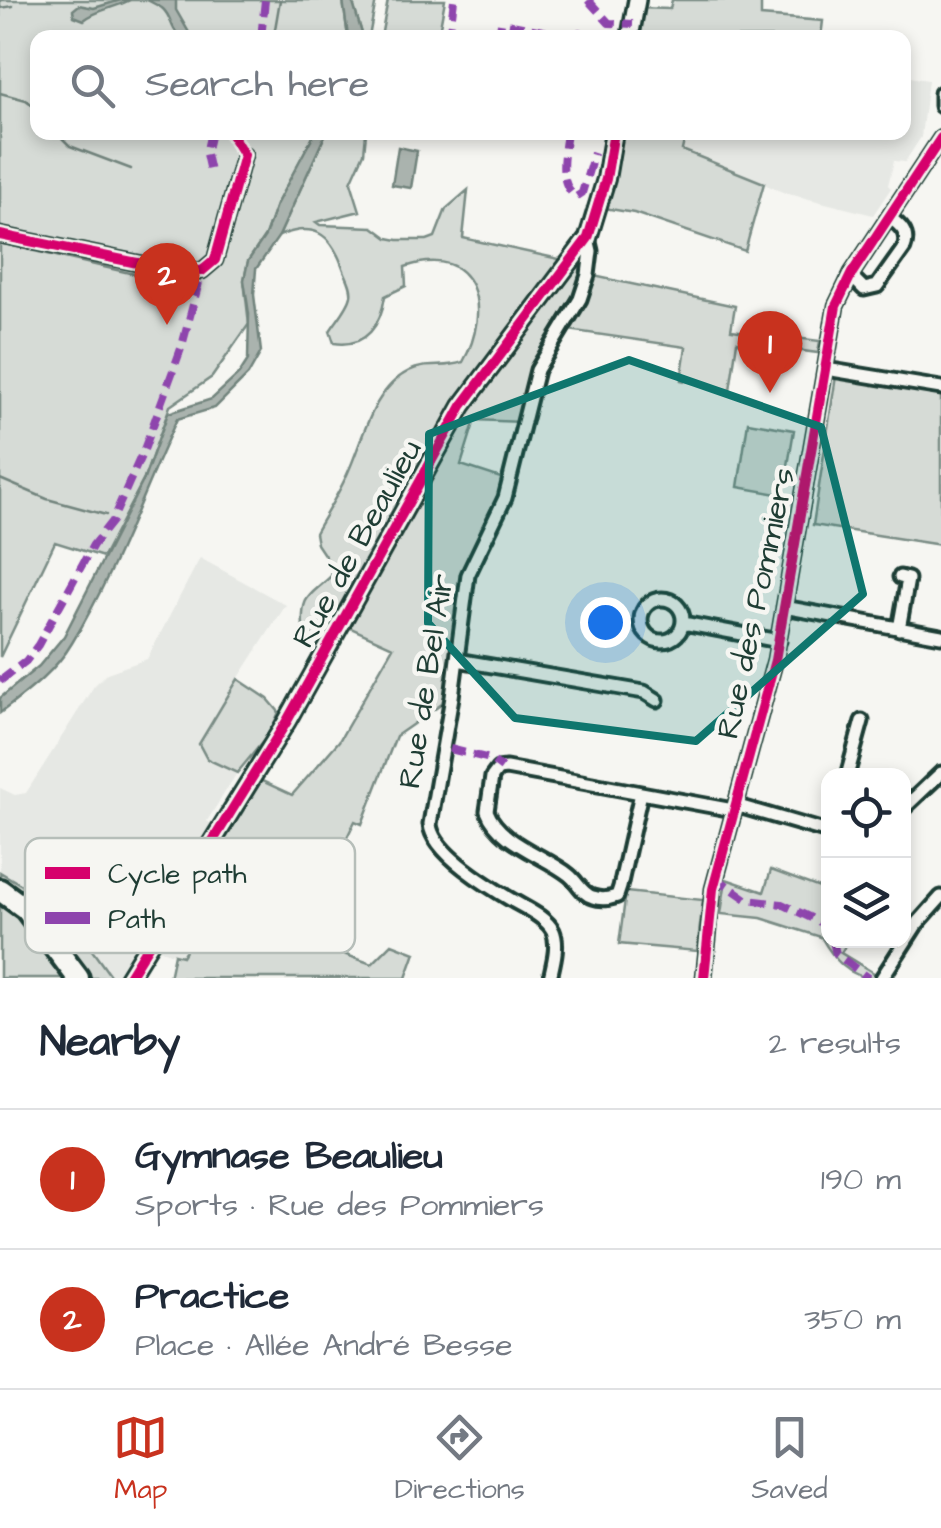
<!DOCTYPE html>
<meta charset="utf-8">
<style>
body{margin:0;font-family:"Architects Daughter",sans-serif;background:#f2f2f3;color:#1f2937}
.controls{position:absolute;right:30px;bottom:30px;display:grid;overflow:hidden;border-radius:20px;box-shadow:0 5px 15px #0003}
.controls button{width:90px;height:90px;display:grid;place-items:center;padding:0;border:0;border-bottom:2px solid #e0e1e3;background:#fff;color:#1f2937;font:50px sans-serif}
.you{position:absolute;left:605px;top:622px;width:35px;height:35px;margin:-25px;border:8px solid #fff;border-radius:50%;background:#1a73e8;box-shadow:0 0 0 15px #1a73e833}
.badge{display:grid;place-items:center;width:65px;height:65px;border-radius:50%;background:#c8321e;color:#fff;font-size:32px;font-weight:700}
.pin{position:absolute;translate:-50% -82px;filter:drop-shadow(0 2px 5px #0008)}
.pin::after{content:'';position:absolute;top:52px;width:35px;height:30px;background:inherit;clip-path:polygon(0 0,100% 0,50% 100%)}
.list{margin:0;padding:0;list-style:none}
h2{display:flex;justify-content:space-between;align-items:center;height:130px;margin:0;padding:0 40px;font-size:42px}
h2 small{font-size:32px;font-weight:400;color:#747a83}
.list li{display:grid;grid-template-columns:65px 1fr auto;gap:30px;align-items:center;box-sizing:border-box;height:140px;padding:0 40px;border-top:2px solid #e0e1e3}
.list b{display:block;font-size:38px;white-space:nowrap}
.list p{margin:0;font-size:32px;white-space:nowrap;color:#747a83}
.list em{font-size:32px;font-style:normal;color:#747a83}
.icon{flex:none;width:55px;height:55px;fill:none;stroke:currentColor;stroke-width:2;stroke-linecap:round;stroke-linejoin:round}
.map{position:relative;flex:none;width:941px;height:978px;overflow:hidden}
.search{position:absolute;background:#fff;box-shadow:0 5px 15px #0003;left:30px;right:30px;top:30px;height:110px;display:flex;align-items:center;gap:25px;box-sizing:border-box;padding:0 35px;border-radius:20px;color:#747a83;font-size:38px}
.sheet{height:410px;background:#fff}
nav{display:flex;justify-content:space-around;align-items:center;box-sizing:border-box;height:140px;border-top:2px solid #e0e1e3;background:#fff;font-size:28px;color:#747a83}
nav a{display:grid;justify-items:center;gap:5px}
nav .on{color:#c8321e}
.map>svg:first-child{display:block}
.built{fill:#e6e8e4}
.green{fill:#d6dbd6;stroke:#7a8c85;stroke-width:2.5}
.water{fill:#aab3ae;stroke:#72847d;stroke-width:2.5}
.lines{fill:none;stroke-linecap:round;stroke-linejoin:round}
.stream{stroke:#72847d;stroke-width:2.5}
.minor-casing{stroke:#1f3d34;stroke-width:19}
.tertiary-casing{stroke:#1f3d34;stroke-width:22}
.trunk-casing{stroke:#1f3d34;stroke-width:28}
.minor{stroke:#f6f6f2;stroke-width:11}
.tertiary{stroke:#f6f6f2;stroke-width:15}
.trunk{stroke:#f6f6f2;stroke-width:20}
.quiet{stroke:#8e44ad;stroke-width:8;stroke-dasharray:15 8;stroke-linecap:butt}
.cycleway-casing{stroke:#f6f6f2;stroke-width:16}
.cycleway{stroke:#d6006c;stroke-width:10}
.marked{fill:#0f766e;fill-opacity:0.2;stroke:#0f766e;stroke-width:8;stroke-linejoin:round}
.labels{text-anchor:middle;stroke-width:9;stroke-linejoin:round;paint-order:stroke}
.street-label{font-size:32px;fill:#1f3d34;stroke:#f6f6f2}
.key{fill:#f6f6f2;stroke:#b6beb9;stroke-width:2.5}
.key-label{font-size:28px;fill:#1f3d34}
</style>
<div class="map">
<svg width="941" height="978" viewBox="0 0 941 978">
<rect width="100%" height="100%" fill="#f6f6f2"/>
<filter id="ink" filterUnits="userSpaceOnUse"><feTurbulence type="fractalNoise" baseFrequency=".01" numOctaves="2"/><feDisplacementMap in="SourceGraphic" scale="20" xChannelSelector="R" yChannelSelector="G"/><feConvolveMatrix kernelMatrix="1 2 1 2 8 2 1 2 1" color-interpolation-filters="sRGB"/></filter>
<g filter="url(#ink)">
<!-- built -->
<path class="built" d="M904,76L928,80L921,137L905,162L894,161L888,185L891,188L873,215L785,193L682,149L686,133L904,132Z
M200,558L286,605L214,716L207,759L237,773L207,821L217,828L119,978H112L59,903L48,910L25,887L0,872V788L15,795L26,793L94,686L107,673L147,659Z
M205,868L236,887L225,904L217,899L182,957L155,948Z"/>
<!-- green -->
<path class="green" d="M0,0H343L348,37L38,38V132L315,133L276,205L265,236L248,261L244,280L249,324L212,377L170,406L144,479L103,557L55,542L0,657Z
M352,0H376L369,37H363Z
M388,0H445L438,37H381Z
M672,0H761V16L823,21L821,37L630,38L637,8L670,9Z
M326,133H366L364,153L351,182L360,211L316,222L320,225L373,227L388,238L398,240H427L435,237L446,209L468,190L463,238L573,262L588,238L589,275L735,306L731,330L820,341L818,353L737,342L730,390L681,380L686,347L562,329L537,370L523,422L475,420L461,465L510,481L475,559L452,697L396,736L362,824L355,821L335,862L351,871L333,919L335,951L372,964L392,944L415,953L406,978H169L174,954L182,956L217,899L225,903L236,888L205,868L260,780L292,795L339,741L393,647L340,623L329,643L309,635L303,629C301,593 310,597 331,576L333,568L317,544L315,533C326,513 340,492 349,470C364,436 373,389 409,371C426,362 445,369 463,362C492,311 478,242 405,267L406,286L385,296C381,324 367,348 334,343L330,331C336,321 349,307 351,296C353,286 345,275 342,265C330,233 314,222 279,236Z
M614,133H686L682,150L764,183L745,251L634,213L598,207Z
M836,376L941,392V545L813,525Z
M748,422L794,430L783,495L738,487Z
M238,679L268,699L279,712L270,733L237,773L207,759L199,744Z
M771,870L828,891V941H848L841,953L877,975L875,978C848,978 833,958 821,937L761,918L721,914L726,879L764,892Z
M0,872L25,887L48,910L58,903L112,978H86L0,882Z
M626,892L703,900L697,951L619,944Z
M0,899L19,910L74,978H0Z"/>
<!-- water -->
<path class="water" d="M121,0H130C115,8 96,10 84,20L74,16L73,10L79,5L94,8Z
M147,0H176V10L191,36C169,39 175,20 163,9C161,7 149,1 147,0Z
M343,0H352L363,37H348Z
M315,132L326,133L279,236L256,269L254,295L261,352L248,375L215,408L177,419C142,493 115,573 72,643C55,672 26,693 0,713V698L39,666L64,636L144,479L168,413L212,399L239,374L248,360L249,314L244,280L248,261L265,236L276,205Z
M398,147L417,151L411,188L392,185Z"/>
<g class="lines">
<!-- stream -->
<path class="stream" d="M0,8L13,6
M274,35L280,0
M0,93L26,100L38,109
M56,132L70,146L131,169
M0,243C54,255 106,268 160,280
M0,479L47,499L106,515
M0,879L31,901
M37,907L71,952"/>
<defs>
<path id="minor" d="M941,93V106
M0,235L167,269L202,271L215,260L244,155
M852,277L864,289L877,286L904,248C910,233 900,225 889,217
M826,369L941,388
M641 620a21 21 0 1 1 42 0a21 21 0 1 1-42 0Z
M784,607L941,636
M683,623L779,641
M899,629L908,579L900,577
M457,660L644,692L657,700
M847,776L862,721
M641,793L620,887L617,896C609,899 601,900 593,897C582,894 578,882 569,875C544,855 499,843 487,811L492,777L498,769L506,768L733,810
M735,805L828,832
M904,808L941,773
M550,978C553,964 559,945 553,931C547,918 527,909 515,902C491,888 432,853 430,824L452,697L468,575L505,498L537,370L580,299L588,275L591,251L588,238
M704,978L713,889L775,660L836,306L852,273L941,138
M882,978L916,925L941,897"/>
<path id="tertiary" d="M630,38L637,0
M128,978L287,721L462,406L588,238L606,179L614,132"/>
<path id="trunk" d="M0,890L26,909L78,978"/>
</defs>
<!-- minor casing -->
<use href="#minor" class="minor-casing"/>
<!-- tertiary casing -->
<use href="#tertiary" class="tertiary-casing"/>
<!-- trunk casing -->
<use href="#trunk" class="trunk-casing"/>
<!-- minor -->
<use href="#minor" class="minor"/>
<!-- tertiary -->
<use href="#tertiary" class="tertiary"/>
<!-- trunk -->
<use href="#trunk" class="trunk"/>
<!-- quiet -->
<path class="quiet" d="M588,0L609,23L633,24
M261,38L265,0
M449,38L454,0
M499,38L501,23L569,36L580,32L579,38
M211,132L206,154L211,176
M567,133C564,155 557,182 576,197L582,193L594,153
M0,681L26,661L38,645L93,545L112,521L145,447L182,346L202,271
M450,749L490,759L502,768
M715,877L748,900L782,904L828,926
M833,941L836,954L868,978"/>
<defs>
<path id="cycleway" d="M0,235L167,269L202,271L215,260L244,155L230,132
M128,978L287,721L462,406L588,238L606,179L614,132
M704,978L713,889L775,660L836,306L852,273L941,138"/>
</defs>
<!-- cycleway casing -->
<use href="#cycleway" class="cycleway-casing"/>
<!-- cycleway -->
<use href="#cycleway" class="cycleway"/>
</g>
</g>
<!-- marked area -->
<path class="marked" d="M629,360L821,427L863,594L696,741L515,718L428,623L429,434Z"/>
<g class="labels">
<!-- street labels -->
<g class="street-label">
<text transform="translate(356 543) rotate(-61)" y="11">Rue de Beaulieu</text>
<text transform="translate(755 603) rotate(-78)" y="11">Rue des Pommiers</text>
<text transform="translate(425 681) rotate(-81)" y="11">Rue de Bel Air</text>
</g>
</g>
<!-- legend -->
<rect x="25" y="838" width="330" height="115" rx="15" class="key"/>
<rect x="45" y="867" width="45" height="12" fill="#d6006c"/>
<rect x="45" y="912" width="45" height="12" fill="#8e44ad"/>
<g class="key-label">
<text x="108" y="883">Cycle path</text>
<text x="108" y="928">Path</text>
</g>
</svg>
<div class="controls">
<button><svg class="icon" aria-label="locate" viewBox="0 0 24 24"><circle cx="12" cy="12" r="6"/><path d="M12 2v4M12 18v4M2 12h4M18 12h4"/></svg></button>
<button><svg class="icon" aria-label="layers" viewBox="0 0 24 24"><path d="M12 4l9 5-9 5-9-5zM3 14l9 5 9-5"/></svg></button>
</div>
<div class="you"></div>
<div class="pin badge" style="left:770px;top:393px">1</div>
<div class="pin badge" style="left:167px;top:325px">2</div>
<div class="search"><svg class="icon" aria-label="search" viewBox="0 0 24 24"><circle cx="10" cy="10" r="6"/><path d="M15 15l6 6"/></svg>Search here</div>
</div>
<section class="sheet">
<h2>Nearby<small>2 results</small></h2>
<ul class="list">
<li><span class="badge">1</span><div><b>Gymnase Beaulieu</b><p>Sports · Rue des Pommiers</p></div><em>190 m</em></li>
<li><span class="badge">2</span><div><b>Practice</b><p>Place · Allée André Besse</p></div><em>350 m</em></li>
</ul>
</section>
<nav>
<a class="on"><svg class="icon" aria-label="map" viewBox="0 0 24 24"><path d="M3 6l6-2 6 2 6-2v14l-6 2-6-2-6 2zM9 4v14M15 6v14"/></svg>Map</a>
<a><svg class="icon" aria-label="directions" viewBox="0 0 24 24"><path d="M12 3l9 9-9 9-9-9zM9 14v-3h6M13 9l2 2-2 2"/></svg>Directions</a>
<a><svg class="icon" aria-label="saved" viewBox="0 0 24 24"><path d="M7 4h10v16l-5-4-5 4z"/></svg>Saved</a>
</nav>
